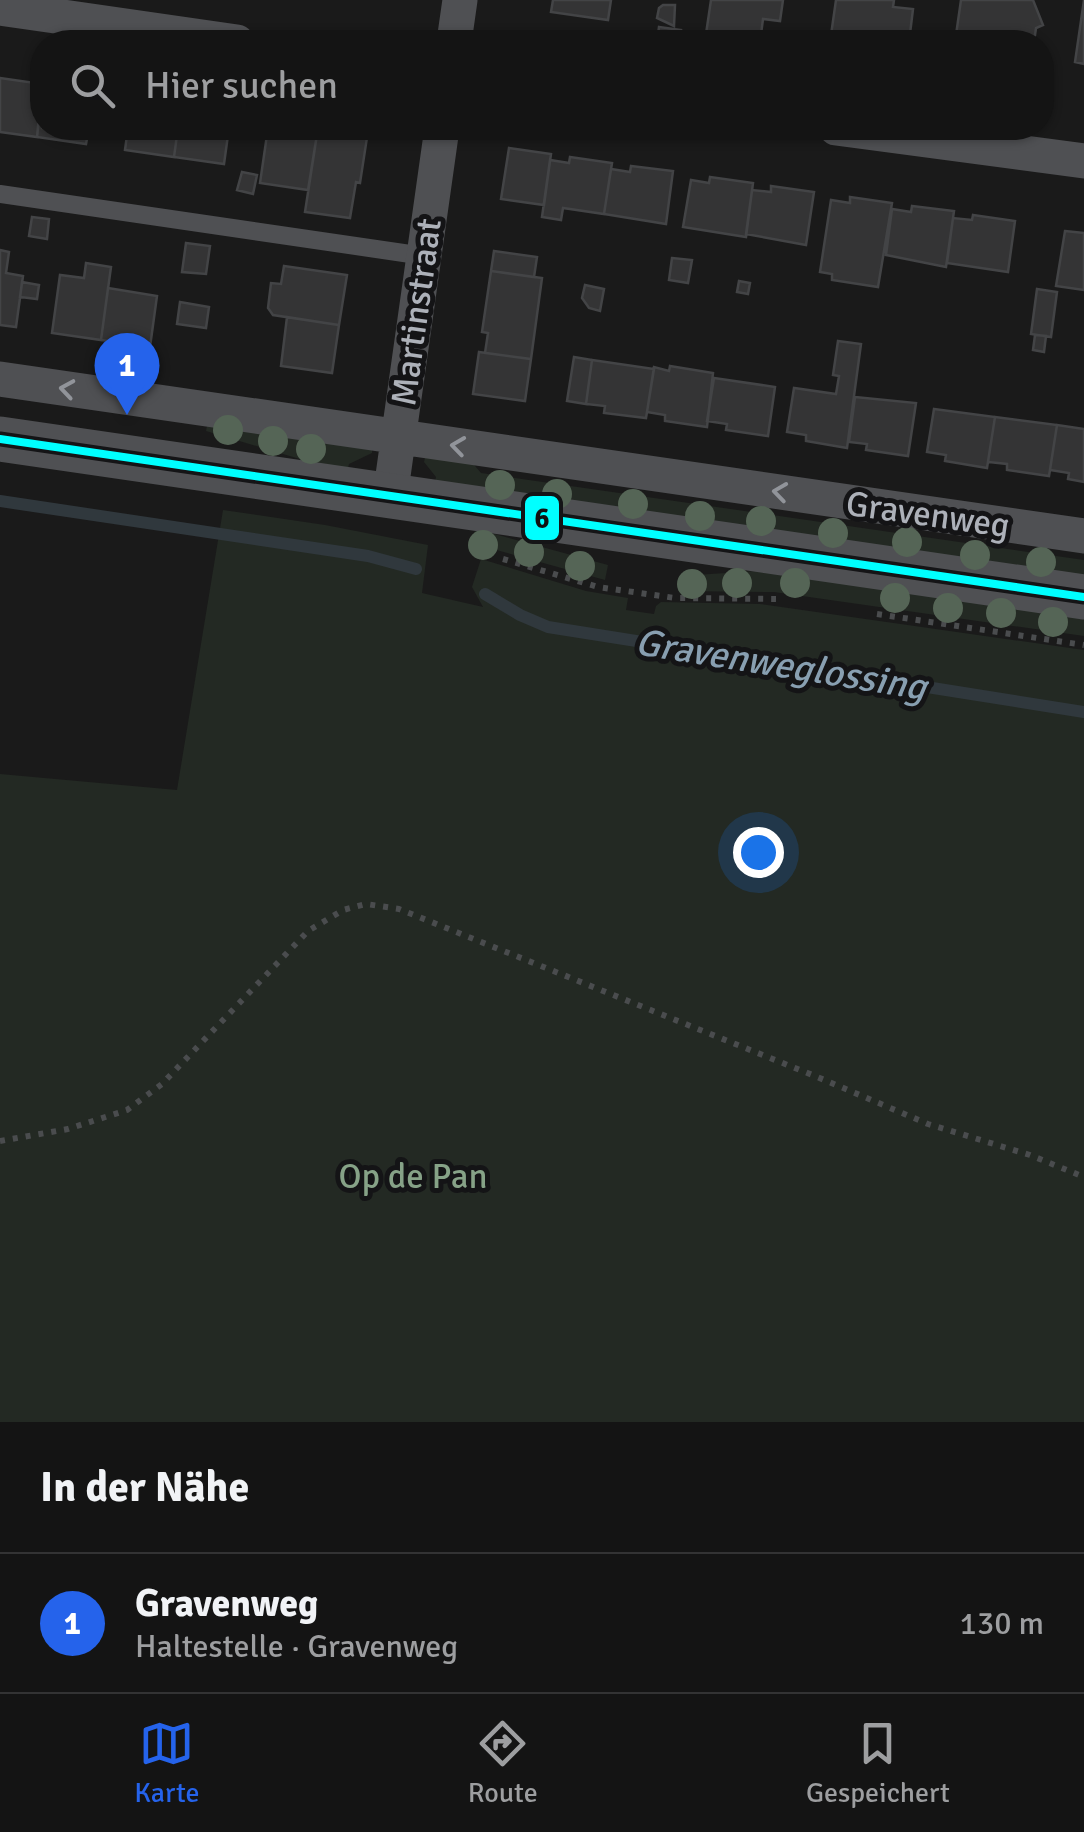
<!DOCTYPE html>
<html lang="de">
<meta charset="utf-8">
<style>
body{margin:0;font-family:Signika,sans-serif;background:#212122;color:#f1f3f6}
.you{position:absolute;left:758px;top:852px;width:35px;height:35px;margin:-25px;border:8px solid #fff;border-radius:50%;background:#1a73e8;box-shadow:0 0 0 15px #1a73e833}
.badge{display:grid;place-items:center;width:65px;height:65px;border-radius:50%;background:#2563eb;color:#fff;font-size:32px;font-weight:700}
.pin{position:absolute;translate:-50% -82px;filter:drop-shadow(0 2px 5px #0008)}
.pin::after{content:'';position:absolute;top:52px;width:35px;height:30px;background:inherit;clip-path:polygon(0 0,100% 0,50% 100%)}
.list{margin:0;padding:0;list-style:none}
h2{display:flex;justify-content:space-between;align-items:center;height:130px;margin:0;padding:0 40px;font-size:42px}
h2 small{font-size:32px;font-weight:400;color:#9d9ea0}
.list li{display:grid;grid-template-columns:65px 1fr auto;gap:30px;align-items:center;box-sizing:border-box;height:140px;padding:0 40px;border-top:2px solid #333334}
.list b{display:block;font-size:38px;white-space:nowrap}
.list p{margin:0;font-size:32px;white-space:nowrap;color:#9d9ea0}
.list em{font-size:32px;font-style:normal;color:#9d9ea0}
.icon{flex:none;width:55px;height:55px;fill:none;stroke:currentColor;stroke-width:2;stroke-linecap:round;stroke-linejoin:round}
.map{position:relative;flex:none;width:1084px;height:1422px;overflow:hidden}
.search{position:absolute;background:#141414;box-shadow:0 2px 8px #0004;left:30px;right:30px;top:30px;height:110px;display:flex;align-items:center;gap:25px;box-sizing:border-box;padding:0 35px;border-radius:40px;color:#9d9ea0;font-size:38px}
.sheet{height:270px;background:#141414}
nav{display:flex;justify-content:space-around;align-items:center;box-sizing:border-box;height:140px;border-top:2px solid #333334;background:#141414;font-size:28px;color:#9d9ea0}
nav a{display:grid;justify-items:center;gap:5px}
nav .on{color:#2563eb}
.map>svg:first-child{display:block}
.green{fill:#232923}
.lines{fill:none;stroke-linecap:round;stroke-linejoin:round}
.stream{stroke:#30383d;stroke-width:12}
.building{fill:#343435;stroke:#434446;stroke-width:2.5}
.path{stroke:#4a4c4e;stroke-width:6;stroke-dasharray:5 8;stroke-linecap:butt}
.service{stroke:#4f5053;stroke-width:18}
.minor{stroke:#4f5053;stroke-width:35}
.tertiary{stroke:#4f5053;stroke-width:45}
.bus-1-casing{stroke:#141416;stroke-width:15}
.bus-1{stroke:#0ff;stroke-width:8}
.tree{fill:#556556}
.oneway{stroke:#91949a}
.labels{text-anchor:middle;stroke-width:10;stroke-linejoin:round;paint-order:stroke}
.street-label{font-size:35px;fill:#adb1b9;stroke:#141416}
.park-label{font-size:35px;fill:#86a287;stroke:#141416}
.water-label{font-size:38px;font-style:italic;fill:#889fb1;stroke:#141416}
.line-badge{stroke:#141416;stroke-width:4}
.pale-badge-label{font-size:28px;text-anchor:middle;font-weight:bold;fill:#111}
</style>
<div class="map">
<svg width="1084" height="1422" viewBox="0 0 1084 1422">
<rect width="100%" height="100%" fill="#1a1a1a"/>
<!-- green -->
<path class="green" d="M208,421L372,450V453L349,464L348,469L323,466L206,431Z
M426,454L470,460L481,473L1084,560V576L435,482L436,477L424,462Z
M223,510L325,525L428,545L422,593L483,607L472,587L481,559L586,591L628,598L626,610L654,614L656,606L661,602L760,604L1084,650V1422H0V774L177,790Z
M476,529L608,565L605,580L475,544L471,540Z
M772,570L1084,616V636L774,592L678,591L680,576Z"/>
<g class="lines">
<!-- stream -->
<path class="stream" d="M0,501L368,556L416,569
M485,594L520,615L548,627L1084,712"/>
</g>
<!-- building -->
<path class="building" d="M553,0H611L608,20L551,12Z
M711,0H783L780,21L763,19L760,42L706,34Z
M836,0H894L893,7L913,9L909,42H830Z
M961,0H1033L1043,25L1036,28L1034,42H955Z
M1084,0V64L1075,62Z
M663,5H675L674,26L657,18L659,8Z
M659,27L681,30L679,42H657Z
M0,78L42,84L37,137L0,132Z
M42,97V128H89L86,144L37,137Z
M128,128H178L174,157L125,150Z
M178,128H229L224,164L174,157Z
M268,128H318L308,190L260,183Z
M318,128L368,131L360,183L356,182L350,218L305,212Z
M509,148L551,154L544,205L501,199Z
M570,157L612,163L604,214L563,208L561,220L542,217L550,160L569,163Z
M631,166L673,171L666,224L604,214L611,169L630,172Z
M242,172L257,175L253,194L237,190Z
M710,177L753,183L746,237L683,227L691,180L709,183Z
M771,186L814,192L806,245L746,234L752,190L771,192Z
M850,197L892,203L878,287L832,280V274L820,272L831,200L850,203Z
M912,206L954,211L946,267L886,255L892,209L911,212Z
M973,215L1015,221L1008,272L947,263L953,218L972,220Z
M32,217L49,219L47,239L29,236Z
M1065,231L1084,233V290L1056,286Z
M186,243L210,246L206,274L182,272Z
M0,250L9,252L6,273L23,276L16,327L0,325Z
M494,251L537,257L534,277L491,271Z
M672,258L692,260L688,283L669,280Z
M86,263L111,267L101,340L52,333L60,275L84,278Z
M284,266L347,275L339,325L273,315L268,308L271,283L281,284Z
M491,271L542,278L531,359L485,353L488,333L482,332Z
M739,281L750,283L748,294L737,292Z
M22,282L39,285L37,299L20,297Z
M585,285L604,289L600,311L589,308L582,298Z
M108,288L157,296L150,347L101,340Z
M1037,289L1057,292L1051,337L1031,334Z
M180,302L209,307L206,328L177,324Z
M287,317L339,325L332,373L281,366Z
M1035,335L1046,336L1044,352L1033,350Z
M838,341L861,344L847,448L806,441V435L787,432L794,388L836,394L839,376L833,375Z
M479,352L531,359L525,401L473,394Z
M574,357L592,360L586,404L567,401Z
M592,360L654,369L646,418L604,413L605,406L586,404Z
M670,366L713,373L707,427L665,421V415L647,412L654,367L669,371Z
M714,378L775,387L768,436L726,430L727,424L707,421Z
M855,397L916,403L908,456L866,450L867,444L849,442Z
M934,409L995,417L987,468L945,461L946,455L927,452Z
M995,417L1057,425L1049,476L1007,470V464L988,462Z
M1057,425L1084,429V482L1068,479L1069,473L1050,470Z"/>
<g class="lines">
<!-- path -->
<path class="path" d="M503,559L598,587L675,598L776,599
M877,614L1084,645
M0,1141L68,1129L127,1110L162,1084L308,931L343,910L366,904L399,909L815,1076L928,1124L1030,1155L1084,1177"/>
<!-- service -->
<path class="service" d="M0,194L424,256"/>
<!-- minor -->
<path class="minor" d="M0,8L237,42
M454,42L460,0
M836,128L1084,161
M0,379L1084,536
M390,497L442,128"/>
<!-- tertiary -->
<path class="tertiary" d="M0,439L1084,597"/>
<defs>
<path id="bus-1" d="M0,439L1084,597"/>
</defs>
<!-- bus-1 casing -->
<use href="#bus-1" class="bus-1-casing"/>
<!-- bus-1 -->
<use href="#bus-1" class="bus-1"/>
</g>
<!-- trees -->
<g class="tree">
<circle cx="228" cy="430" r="15"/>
<circle cx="273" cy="441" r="15"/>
<circle cx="311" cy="449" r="15"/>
<circle cx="500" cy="485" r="15"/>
<circle cx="557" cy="494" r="15"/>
<circle cx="633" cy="504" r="15"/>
<circle cx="700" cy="516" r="15"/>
<circle cx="761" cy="521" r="15"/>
<circle cx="833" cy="533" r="15"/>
<circle cx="907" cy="542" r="15"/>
<circle cx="483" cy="545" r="15"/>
<circle cx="529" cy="552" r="15"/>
<circle cx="975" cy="555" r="15"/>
<circle cx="1041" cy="562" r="15"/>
<circle cx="580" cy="566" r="15"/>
<circle cx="737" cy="583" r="15"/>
<circle cx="795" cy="583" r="15"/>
<circle cx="692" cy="584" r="15"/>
<circle cx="895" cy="598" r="15"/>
<circle cx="948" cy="608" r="15"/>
<circle cx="1001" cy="613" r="15"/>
<circle cx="1053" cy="622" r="15"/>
</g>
<!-- one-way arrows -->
<defs><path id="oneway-chevron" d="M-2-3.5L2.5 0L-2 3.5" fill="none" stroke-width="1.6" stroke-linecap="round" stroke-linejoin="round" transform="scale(2.5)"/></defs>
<g class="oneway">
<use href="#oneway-chevron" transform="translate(67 389) rotate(-171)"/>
<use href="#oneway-chevron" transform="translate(458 446) rotate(-172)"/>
<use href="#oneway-chevron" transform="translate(780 492) rotate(-172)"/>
</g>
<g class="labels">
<!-- street labels -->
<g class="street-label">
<text transform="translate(416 312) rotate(-82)" y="12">Martinstraat</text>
<text transform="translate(928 514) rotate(8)" y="12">Gravenweg</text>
</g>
<!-- park labels -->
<g class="park-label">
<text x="413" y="1188">Op de Pan</text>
</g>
<!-- water labels -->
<g class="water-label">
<text transform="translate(781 664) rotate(9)" y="13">Gravenweglossing</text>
</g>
</g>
<rect class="line-badge" x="523" y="494" width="38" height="48" rx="10" fill="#0ff"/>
<g class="pale-badge-label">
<text x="542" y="528">6</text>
</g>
</svg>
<div class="you"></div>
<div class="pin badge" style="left:127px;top:415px">1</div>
<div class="search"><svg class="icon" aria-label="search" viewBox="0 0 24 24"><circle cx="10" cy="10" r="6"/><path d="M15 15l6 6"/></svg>Hier suchen</div>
</div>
<section class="sheet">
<h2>In der Nähe<small></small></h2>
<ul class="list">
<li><span class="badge">1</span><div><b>Gravenweg</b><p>Haltestelle · Gravenweg</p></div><em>130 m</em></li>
</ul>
</section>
<nav>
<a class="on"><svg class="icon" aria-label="map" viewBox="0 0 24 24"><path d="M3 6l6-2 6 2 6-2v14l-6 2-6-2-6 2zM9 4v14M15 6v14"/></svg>Karte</a>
<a><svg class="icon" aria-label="directions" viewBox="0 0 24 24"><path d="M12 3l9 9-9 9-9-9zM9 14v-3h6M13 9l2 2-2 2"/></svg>Route</a>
<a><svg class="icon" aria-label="saved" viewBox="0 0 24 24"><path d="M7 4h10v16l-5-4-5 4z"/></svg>Gespeichert</a>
</nav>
